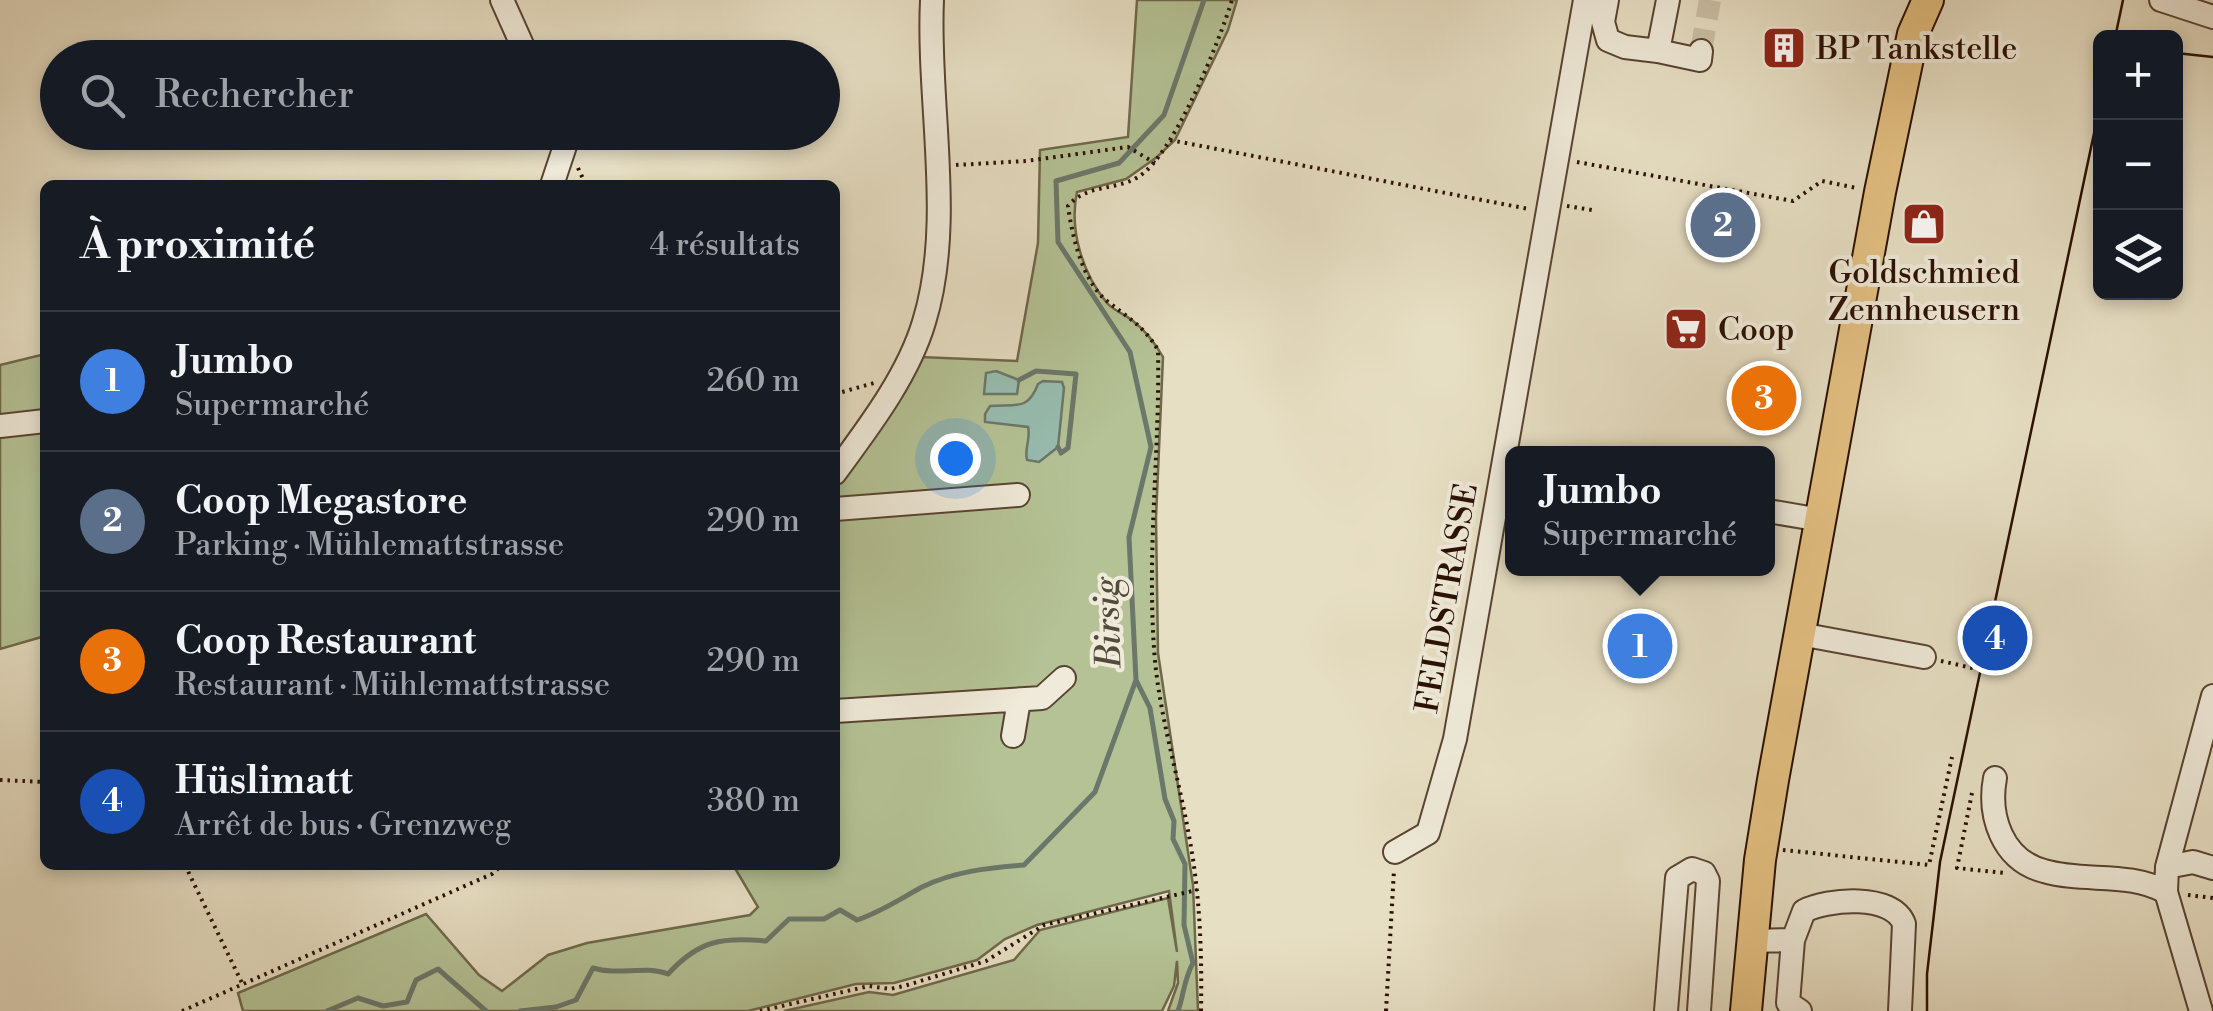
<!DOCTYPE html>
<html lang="fr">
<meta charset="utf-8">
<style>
body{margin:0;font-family:"Libre Bodoni",serif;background:#20242c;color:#f1f3f6}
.controls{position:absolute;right:30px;top:30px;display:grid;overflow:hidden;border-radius:15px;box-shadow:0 5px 15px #0003}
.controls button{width:90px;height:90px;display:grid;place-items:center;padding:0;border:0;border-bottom:2px solid #363941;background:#171b24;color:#f1f3f6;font:50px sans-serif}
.you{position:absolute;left:955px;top:458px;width:35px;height:35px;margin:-25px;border:8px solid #fff;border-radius:50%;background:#1a73e8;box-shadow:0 0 0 15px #1a73e833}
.badge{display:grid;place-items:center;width:65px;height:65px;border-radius:50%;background:#0b8043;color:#fff;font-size:32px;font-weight:700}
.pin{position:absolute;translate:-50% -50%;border:5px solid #fff;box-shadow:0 2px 10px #0006}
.popup{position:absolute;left:1505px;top:446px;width:270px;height:130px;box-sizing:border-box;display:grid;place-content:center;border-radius:15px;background:#171b24;filter:drop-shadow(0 2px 8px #0005);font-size:32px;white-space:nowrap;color:#9ea1a6}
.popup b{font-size:38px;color:#f1f3f6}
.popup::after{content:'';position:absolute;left:50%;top:100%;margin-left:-20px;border:20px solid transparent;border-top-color:#171b24}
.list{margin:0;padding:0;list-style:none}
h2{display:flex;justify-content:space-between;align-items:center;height:130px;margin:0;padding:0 40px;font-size:42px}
h2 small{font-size:32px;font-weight:400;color:#9ea1a6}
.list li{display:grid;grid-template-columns:65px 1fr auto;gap:30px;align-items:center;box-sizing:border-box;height:140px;padding:0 40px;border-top:2px solid #363941}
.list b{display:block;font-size:38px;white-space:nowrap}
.list p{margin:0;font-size:32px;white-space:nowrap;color:#9ea1a6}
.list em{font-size:32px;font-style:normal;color:#9ea1a6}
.icon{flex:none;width:55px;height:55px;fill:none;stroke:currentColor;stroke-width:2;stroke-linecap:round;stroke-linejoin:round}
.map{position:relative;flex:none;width:2213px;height:1011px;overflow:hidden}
.search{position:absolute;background:#171b24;box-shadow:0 5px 15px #0003;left:40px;top:40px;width:800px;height:110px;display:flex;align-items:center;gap:25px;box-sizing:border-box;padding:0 35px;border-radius:55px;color:#9ea1a6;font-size:38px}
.panel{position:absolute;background:#171b24;box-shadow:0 5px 15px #0003;left:40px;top:180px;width:800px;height:690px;border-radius:15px}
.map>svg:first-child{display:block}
.green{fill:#b4c295;stroke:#6f684a;stroke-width:2.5}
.water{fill:#97bdb0;stroke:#6b776a;stroke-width:2.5}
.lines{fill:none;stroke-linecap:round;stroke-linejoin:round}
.stream{stroke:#6b776a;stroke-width:5}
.minor-tunnel{stroke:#cbc0a7;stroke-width:22;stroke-dasharray:22 11;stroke-linecap:butt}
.minor-casing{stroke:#594331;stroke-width:26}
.major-casing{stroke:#2a0f00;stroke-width:34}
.path{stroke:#2a0f00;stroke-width:4;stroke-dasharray:2.5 5;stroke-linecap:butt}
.minor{stroke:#efead9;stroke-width:22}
.major{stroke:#e4c082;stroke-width:30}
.tram{stroke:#2a0f00;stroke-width:2.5}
.labels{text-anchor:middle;stroke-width:8;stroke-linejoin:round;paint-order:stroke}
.poi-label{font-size:32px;fill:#2a0f00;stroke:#efead9;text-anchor:start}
.street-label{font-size:32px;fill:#2a0f00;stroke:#efead9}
.water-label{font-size:35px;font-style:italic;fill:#504c3e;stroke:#efead9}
</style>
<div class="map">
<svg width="2213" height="1011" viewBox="0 0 2213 1011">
<rect width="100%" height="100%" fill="#e7dfc4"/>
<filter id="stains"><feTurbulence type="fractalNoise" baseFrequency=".002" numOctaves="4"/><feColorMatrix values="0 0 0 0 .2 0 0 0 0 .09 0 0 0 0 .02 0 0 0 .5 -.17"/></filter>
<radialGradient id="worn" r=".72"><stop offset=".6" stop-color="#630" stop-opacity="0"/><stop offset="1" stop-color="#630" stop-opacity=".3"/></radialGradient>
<!-- green -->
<path class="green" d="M1137,0H1237L1228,30L1175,140L1157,157L1126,179L1077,192C1069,229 1082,273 1107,303C1114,311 1125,314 1133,321C1146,331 1155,343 1163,357L1156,518L1158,653L1193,885L1198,1011H1168L1178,983L1177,961L1174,986L1162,1011H784L869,992L893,995L1014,960L1040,930L1168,898L1177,952L1169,891L1037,925L1005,939L977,960L894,983L856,984L748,1011H243L238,993L426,914L479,975L502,991L548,955L587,943L750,915L758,907L733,865H835V485L920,357L1017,361L1038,243L1040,150L1128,137Z
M45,354V636L0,649V365Z"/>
<!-- water -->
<path class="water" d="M996,371L1019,380L1017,394H984L986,373Z
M1043,381L1062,382L1064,388L1058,447L1039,462L1027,460C1024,448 1031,439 1028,427L985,422V414L990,406C1016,404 1028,411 1038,384Z"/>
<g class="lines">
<!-- stream -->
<path class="stream" d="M1019,380L1036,371L1076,374L1068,448L1061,453L1058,447
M1136,680L1150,708L1165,799L1174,821L1173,839L1185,864L1184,925L1193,963C1184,979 1184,994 1178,1011
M327,1011L358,998L383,1006L407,1002L416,980L438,969L486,1011
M520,1011L556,1007L576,1000L593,968C619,976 644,965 668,974C699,940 722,937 766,941L789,919H824L840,910L857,920C881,912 900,899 922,887C955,871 988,868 1024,865L1095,792L1136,680L1129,537L1151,447L1130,352L1058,242L1056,181L1119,163L1164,115L1204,0"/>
<!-- minor-tunnel -->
<path class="minor-tunnel" d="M1701,51L1710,0"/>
<defs>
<path id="minor" d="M502,0L528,58
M1607,0L1603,22L1608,40L1625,47L1658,51L1668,0
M2161,0L2213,17
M1658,51L1700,60L1701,51
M552,185L565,146L561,132
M0,426L45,421
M835,473C868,428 908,376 924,322C955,222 927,103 932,0
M835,509L1018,495
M1768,511L1821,520
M1800,634L1924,657
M835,711L1042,698L1064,678
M1013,736L1019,700
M1995,778C1988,816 2002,860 2044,871C2085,883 2128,871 2166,892
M1395,852L1428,833L1455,739L1585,0
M2167,867L2193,862L2213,868
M1793,940L1788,1003L1800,1011
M1752,941L1793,940L1804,911C1827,899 1893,893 1904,924L1900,1011
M1666,1011L1677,878L1692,869L1704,873L1708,881L1699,1011
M2201,1011L2166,892L2167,867L2213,696"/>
<path id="major" d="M1746,1011L1760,860L1773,780L1880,192L1913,34L1928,0"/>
</defs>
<!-- minor casing -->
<use href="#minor" class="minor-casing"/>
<!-- major casing -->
<use href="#major" class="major-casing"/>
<!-- path -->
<path class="path" d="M1170,140L1529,209
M1577,162L1793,201L1822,181L1857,188
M956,165L1026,161L1128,147L1155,163
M578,168L586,185
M1567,206L1592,210
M835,394L874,383
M1986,629L2000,632
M1998,642L2028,650
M1941,661L1977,669
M0,780L45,782
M1972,793L1957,868L2005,873
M1783,850L1929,865L1952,757
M185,865L243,985
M2188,895L2213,898
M182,1011L492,874L502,865
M760,1011L869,986L890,989L904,986L986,961L1044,925L1197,890
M1201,1011C1202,953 1200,893 1189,836C1178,773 1158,712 1154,648C1147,548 1160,450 1158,350C1144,326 1127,317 1107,301C1082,281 1072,235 1068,206C1086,184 1115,191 1138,177C1173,157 1220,40 1232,0
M1386,1011L1394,870"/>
<!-- minor -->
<use href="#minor" class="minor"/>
<!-- major -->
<use href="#major" class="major"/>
<!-- tram -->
<path class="tram" d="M2115,38L2123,0
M2176,53L2213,57
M1927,1011V974L1940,862L2100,105"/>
</g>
<!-- icons -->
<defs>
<symbol id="building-square" viewBox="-11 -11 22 22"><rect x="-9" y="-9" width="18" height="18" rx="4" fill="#8f2418" stroke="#efead9"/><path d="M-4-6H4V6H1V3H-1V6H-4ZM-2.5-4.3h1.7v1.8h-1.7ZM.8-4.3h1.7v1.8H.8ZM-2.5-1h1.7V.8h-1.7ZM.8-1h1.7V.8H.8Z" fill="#fff"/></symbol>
<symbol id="shop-square" viewBox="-11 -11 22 22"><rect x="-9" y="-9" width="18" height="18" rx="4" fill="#8f2418" stroke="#efead9"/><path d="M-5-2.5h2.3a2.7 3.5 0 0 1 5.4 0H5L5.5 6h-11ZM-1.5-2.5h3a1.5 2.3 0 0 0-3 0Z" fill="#fff"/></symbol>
<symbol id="supermarket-square" viewBox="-11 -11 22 22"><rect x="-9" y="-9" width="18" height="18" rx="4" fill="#8f2418" stroke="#efead9"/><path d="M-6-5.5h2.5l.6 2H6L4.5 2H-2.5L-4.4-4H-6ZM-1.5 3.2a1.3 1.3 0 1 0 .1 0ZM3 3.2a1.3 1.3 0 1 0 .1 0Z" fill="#fff"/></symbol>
</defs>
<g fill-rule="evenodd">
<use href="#building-square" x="1759" y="23" width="50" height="50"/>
<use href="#shop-square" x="1899" y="199" width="50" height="50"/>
<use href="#supermarket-square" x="1661" y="304" width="50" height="50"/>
</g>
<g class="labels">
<!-- poi labels -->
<g class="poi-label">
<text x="1816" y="59">BP Tankstelle</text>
<text x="1924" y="283" text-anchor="middle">Goldschmied<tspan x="1924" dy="37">Zennheusern</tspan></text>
<text x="1718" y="340">Coop</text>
</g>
<!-- street labels -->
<g class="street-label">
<text transform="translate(1446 598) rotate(-80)" y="11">FELDSTRASSE</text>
</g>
<!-- water labels -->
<g class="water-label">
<text transform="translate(1107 623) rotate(-92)" y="12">Birsig</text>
</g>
</g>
<rect width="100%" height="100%" filter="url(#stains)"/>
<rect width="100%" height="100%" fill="url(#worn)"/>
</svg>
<div class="controls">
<button>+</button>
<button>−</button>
<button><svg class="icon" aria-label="layers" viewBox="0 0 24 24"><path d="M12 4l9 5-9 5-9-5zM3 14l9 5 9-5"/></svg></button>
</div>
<div class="you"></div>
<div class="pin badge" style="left:1640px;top:646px;background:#3f7fe0">1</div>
<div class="popup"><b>Jumbo</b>Supermarché</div>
<div class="pin badge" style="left:1723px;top:225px;background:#5c6f8a">2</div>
<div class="pin badge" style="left:1764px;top:398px;background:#e8710a">3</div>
<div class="pin badge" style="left:1995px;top:638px;background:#1a4fb4">4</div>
<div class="search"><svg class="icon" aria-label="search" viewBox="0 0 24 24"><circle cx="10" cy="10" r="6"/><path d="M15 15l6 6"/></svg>Rechercher</div>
<section class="panel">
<h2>À proximité<small>4 résultats</small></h2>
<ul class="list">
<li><span class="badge" style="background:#3f7fe0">1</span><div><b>Jumbo</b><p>Supermarché</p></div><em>260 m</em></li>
<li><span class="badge" style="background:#5c6f8a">2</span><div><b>Coop Megastore</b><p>Parking · Mühlemattstrasse</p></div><em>290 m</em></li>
<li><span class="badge" style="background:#e8710a">3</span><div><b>Coop Restaurant</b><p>Restaurant · Mühlemattstrasse</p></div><em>290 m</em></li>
<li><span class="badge" style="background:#1a4fb4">4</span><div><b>Hüslimatt</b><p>Arrêt de bus · Grenzweg</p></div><em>380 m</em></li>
</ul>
</section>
</div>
